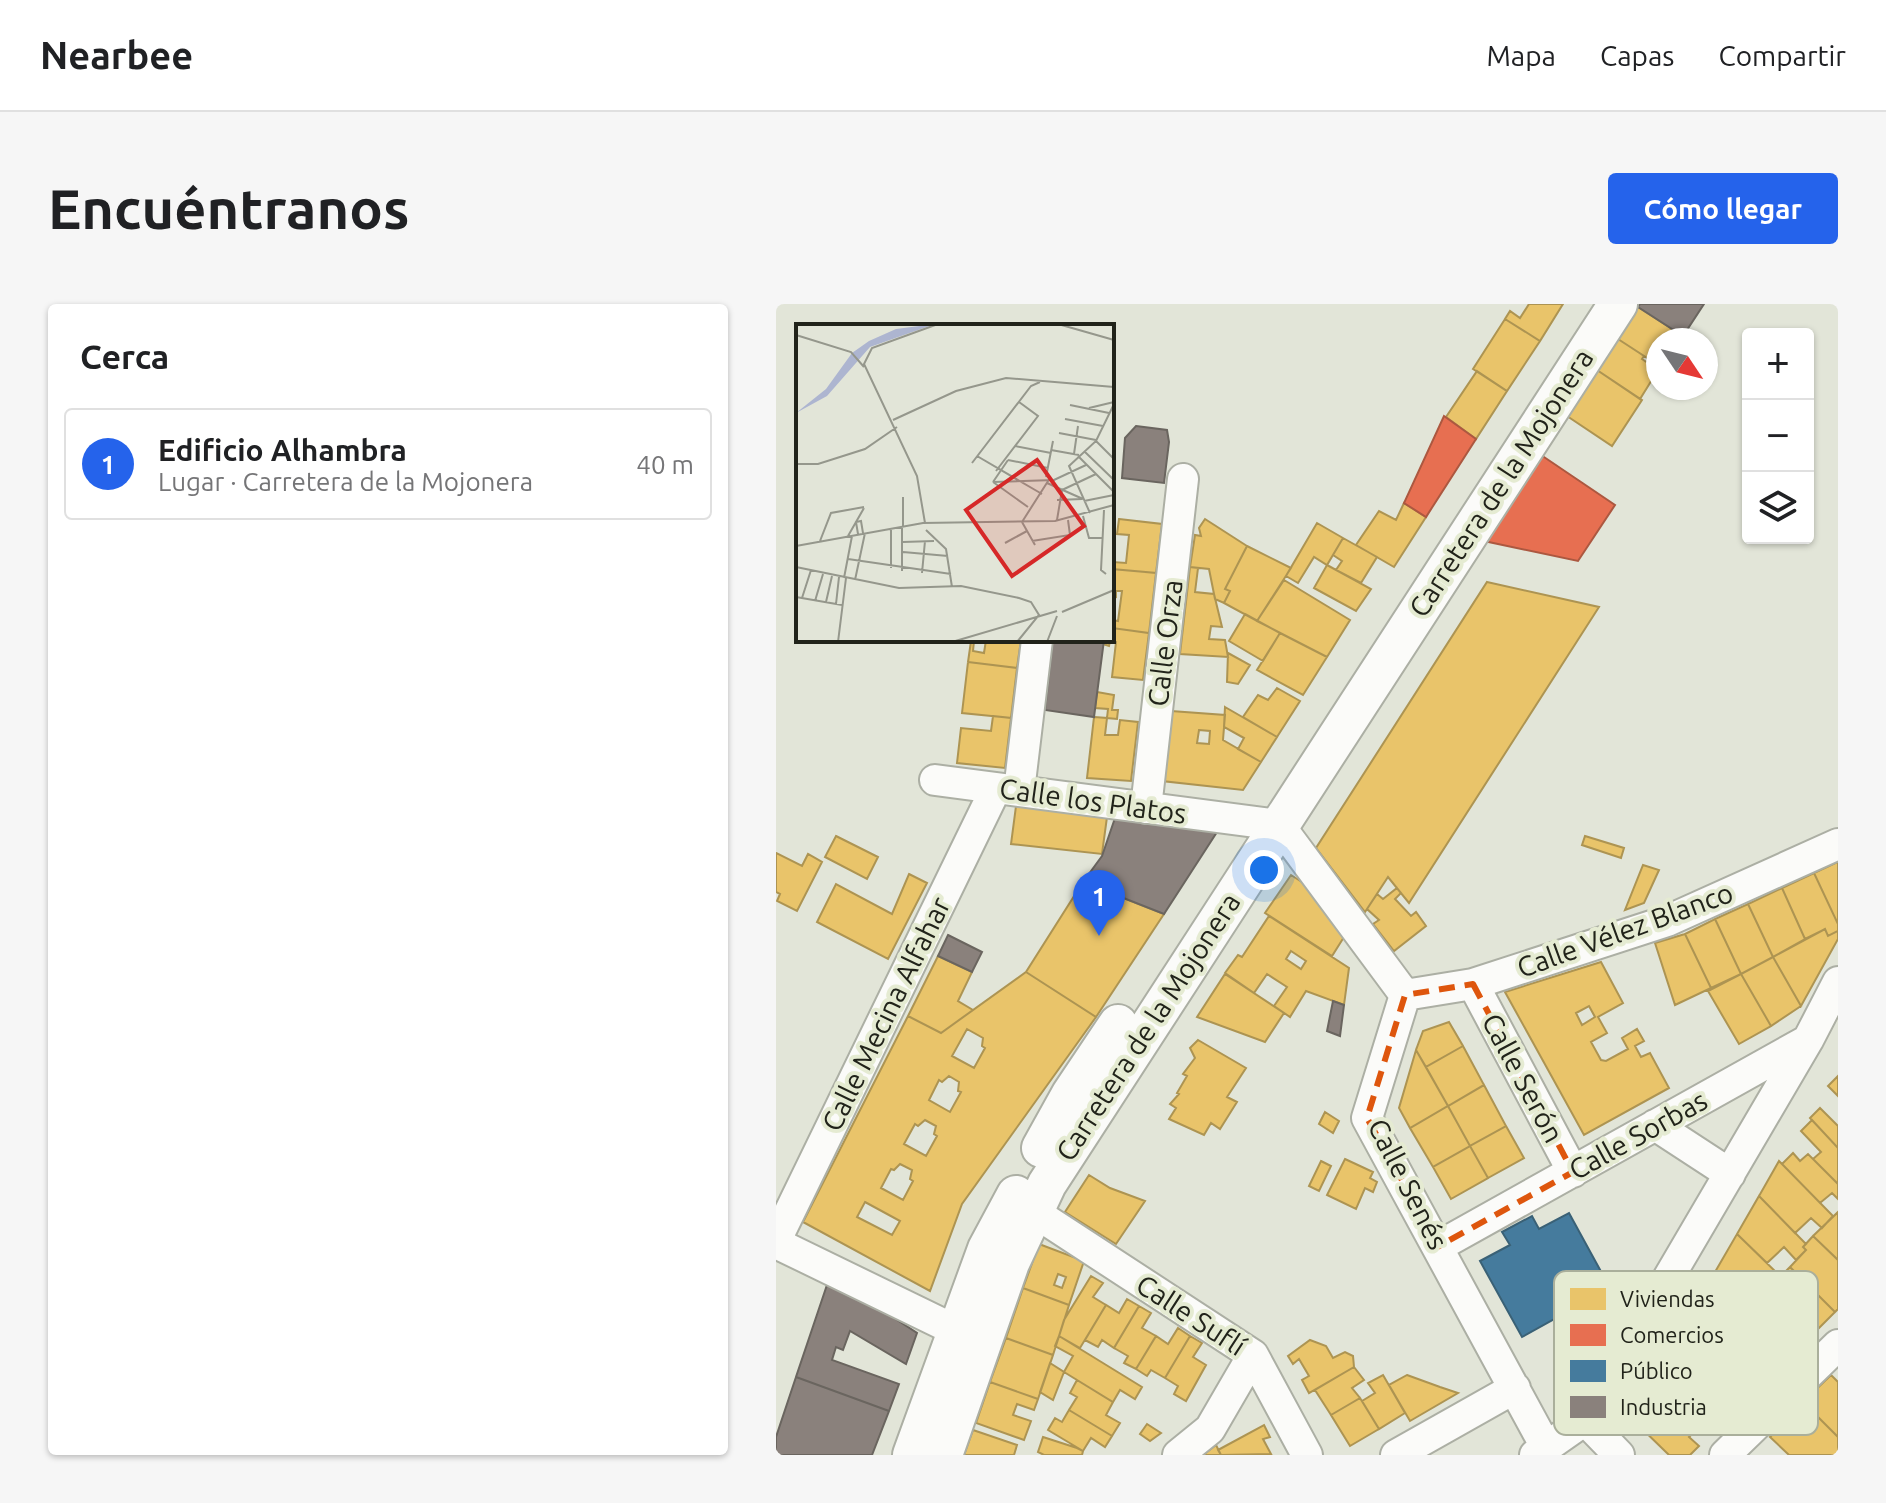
<!DOCTYPE html>
<html lang="es">
<meta charset="utf-8">
<style>
body{margin:0;font-family:Ubuntu,sans-serif;background:#f6f6f6;color:#202124}
.controls{position:absolute;right:24px;top:24px;display:grid;overflow:hidden;border-radius:8px;box-shadow:0 2px 6px #0004}
.controls button{width:72px;height:72px;display:grid;place-items:center;padding:0;border:0;border-bottom:2px solid #e0e0e0;background:#fff;color:#202124;font:40px sans-serif}
.compass{position:absolute;left:870px;top:24px;width:72px;height:72px;border-radius:50%;background:#fff;box-shadow:0 2px 6px #0004;rotate:125deg}
.you{position:absolute;left:488px;top:566px;width:28px;height:28px;margin:-20px;border:6px solid #fff;border-radius:50%;background:#1a73e8;box-shadow:0 0 0 12px #1a73e833}
.badge{display:grid;place-items:center;width:52px;height:52px;border-radius:50%;background:#2563eb;color:#fff;font-size:26px;font-weight:700}
.pin{position:absolute;translate:-50% -66px;filter:drop-shadow(0 2px 4px #0008)}
.pin::after{content:'';position:absolute;top:42px;width:28px;height:24px;background:inherit;clip-path:polygon(0 0,100% 0,50% 100%)}
.list{margin:0;padding:0;list-style:none}
h2{display:flex;justify-content:space-between;align-items:center;height:104px;margin:0;padding:0 32px;font-size:34px}
h2 small{font-size:26px;font-weight:400;color:#757577}
.list li{display:grid;grid-template-columns:52px 1fr auto;gap:24px;align-items:center;box-sizing:border-box;height:112px;margin:0 16px 16px;padding:0 16px;border:2px solid #e0e0e0;border-radius:8px}
.list b{display:block;font-size:30px;white-space:nowrap}
.list p{margin:0;font-size:26px;white-space:nowrap;color:#757577}
.list em{font-size:26px;font-style:normal;color:#757577}
.icon{flex:none;width:44px;height:44px;fill:none;stroke:currentColor;stroke-width:2;stroke-linecap:round;stroke-linejoin:round}
.map{position:relative;flex:none;width:1062px;height:1151px;overflow:hidden;border-radius:8px}
header{display:flex;align-items:center;gap:48px;box-sizing:border-box;height:112px;padding:0 40px;background:#fff;border-bottom:2px solid #e0e0e0}
header strong{font-size:38px}
nav{display:flex;gap:44px;margin-inline-start:auto;font-size:28px}
.intro{display:flex;align-items:center;justify-content:space-between;box-sizing:border-box;height:192px;padding:0 48px}
h1{margin:0;font-size:56px}
.button{padding:20px 36px;border-radius:8px;background:#2563eb;color:#fff;font-size:28px;font-weight:700}
main{display:flex;gap:48px;padding:0 48px}
aside{flex:1;background:#fff;border-radius:8px;box-shadow:0 2px 6px #0004}
.map>svg:first-child{display:block}
.homes{fill:#e9c46a;stroke:#ad9452;stroke-width:2;fill-rule:evenodd}
.shops{fill:#e76f51;stroke:#ac5840;stroke-width:2}
.public{fill:#457b9d;stroke:#3a6176;stroke-width:2}
.industry{fill:#8a817c;stroke:#6a655f;stroke-width:2}
.lines{fill:none;stroke-linecap:round;stroke-linejoin:round}
.minor-casing{stroke:#acafa4;stroke-width:34}
.tertiary-casing{stroke:#acafa4;stroke-width:42}
.minor{stroke:#fbfbf9;stroke-width:30}
.tertiary{stroke:#fbfbf9;stroke-width:38}
.marked{fill:none;stroke:#de560d;stroke-width:6;stroke-dasharray:16 10;stroke-linejoin:round}
.labels{text-anchor:middle;stroke-width:8;stroke-linejoin:round;paint-order:stroke}
.street-label{font-size:28px;fill:#21231a;stroke:#e5ebd2}
.inset-road{fill:none;stroke:#95978c;stroke-width:2}
.view{fill:#d62828;fill-opacity:0.15;stroke:#d62828;stroke-width:4}
.inset-edge{fill:none;stroke:#21231a;stroke-width:4}
.key{fill:#e5ebd2;stroke:#aaaf9b;stroke-width:2}
.key-label{font-size:22px;fill:#21231a}
</style>
<header>
<strong>Nearbee</strong>
<nav><a>Mapa</a><a>Capas</a><a>Compartir</a></nav>
</header>
<div class="intro"><h1>Encuéntranos</h1><a class="button">Cómo llegar</a></div>
<main>
<aside>
<h2>Cerca<small></small></h2>
<ul class="list">
<li><span class="badge">1</span><div><b>Edificio Alhambra</b><p>Lugar · Carretera de la Mojonera</p></div><em>40 m</em></li>
</ul>
</aside>
<div class="map">
<svg width="1062" height="1151" viewBox="0 0 1062 1151">
<rect width="100%" height="100%" fill="#e2e5d8"/>
<!-- homes -->
<path class="homes" d="M753,0H787L764,37L729,15L734,7L744,14Z
M862,3L907,32L905,36H882V61L842,35Z
M729,15L764,37L731,87L697,65Z
M842,35L868,52L866,55L882,66L864,95L821,66Z
M821,66L866,96L836,142L791,112Z
M701,67L731,87L700,135L670,113Z
M628,199L650,213L618,263L580,241L603,207L620,216Z
M343,215L386,220L380,269L336,265L337,258L350,259L353,231L341,230Z
M429,215L471,242L449,285L454,287L448,299L439,295L433,265L414,263L419,231L425,232L423,224Z
M541,219L567,234L551,261L538,253L522,279L510,272Z
M567,234L601,253L585,279L560,266L566,257L557,251Z
M471,242L515,264L481,317L448,299L454,287L449,285Z
M551,261L595,285L580,307L538,284Z
M414,263L422,264L419,288L438,290L446,323L435,322L433,335L449,336L452,353L404,350Z
M336,265L380,269L373,329L336,324V316L342,317L346,287H340V293L336,292Z
M508,276L574,316L551,353L481,317Z
M711,278L823,303L633,599L612,573L589,608L540,544Z
M469,310L504,329L487,357L453,337Z
M336,324L373,329L367,376L336,373L340,338L334,337L333,342L327,340L328,336H336Z
M504,329L551,353L527,391L481,366Z
M210,336H245L241,364L192,358L195,337H198L197,347L208,349Z
M452,349L474,361L462,380L451,378Z
M192,358L241,364L235,414L186,409Z
M501,384L524,397L501,433L467,413L482,391L492,396Z
M321,388L338,391L336,406H342L341,415L331,414L332,405L319,404Z
M449,403L501,433L485,458L462,445L468,434L448,423Z
M395,407L449,411L447,436L485,458L467,486L386,477ZM423,426L434,427L433,440L421,439Z
M217,412L235,414L229,464L181,459L185,424L215,427Z
M318,413L331,414L329,431H342L344,416L362,418L355,477L311,474Z
M240,502L331,513L326,550L235,540Z
M60,532L102,553L91,575L49,553Z
M809,532L848,544L845,554L806,541Z
M0,549L26,562L32,550L46,558L21,607L1,597L4,590L0,588Z
M1062,558V620L1038,569Z
M867,561L883,566L868,599L849,606Z
M1038,569L1062,620V627L1052,632L1049,625L1029,635L1006,584Z
M133,570L151,579L112,655L41,618L60,580L116,610Z
M515,571L543,589L568,633L556,652L489,609Z
M307,578L388,610L320,713L250,668Z
M621,584L625,589L619,595L635,612L640,608L650,622L618,647L597,620L603,616L591,605L601,590L607,595Z
M1006,584L1029,635L997,653L972,600Z
M972,600L997,653L965,670L939,615Z
M493,612L573,664L568,701L530,687L514,713L498,702L511,683L491,670L478,689L449,669L462,651L466,653ZM515,647L530,657L525,665L510,655Z
M939,615L965,670L935,684L909,630Z
M1049,625L1052,632L1062,627V635L1025,702L997,653Z
M909,630L935,684L899,701L879,639Z
M162,652L196,668L182,697L197,706L165,729L132,712Z
M997,653L1025,702L995,722L965,670Z
M825,658L847,699L822,713L831,729L815,738L825,756L830,757L852,745L846,734L861,725L868,737L859,742L865,753L874,749L893,784L808,831L729,688ZM813,702L819,713L806,721L800,709Z
M250,668L320,713L186,900L154,987L27,918L132,712L165,729ZM191,725L207,734L206,742L209,744L198,764L176,752ZM173,772L183,778L182,787L185,788L174,808L153,796L163,776L166,778ZM149,816L160,822L158,830L161,832L150,852L128,840L139,820L142,822ZM124,860L136,866L134,875L137,877L127,896L105,884L115,865L118,866ZM89,898L124,917L116,931L81,913Z
M449,670L508,709L489,738L421,713Z
M965,670L995,722L963,740L932,687Z
M673,718L687,742L650,763L640,746L647,727Z
M422,736L470,764L451,793L461,798L444,825L435,819L428,831L393,815L400,804L394,800L403,790L401,789L411,772L407,770L419,754L414,744Z
M687,742L708,781L672,802L650,763Z
M640,746L672,802L634,824L623,804Z
M1062,772V792L1052,782Z
M708,781L730,822L694,842L672,802Z
M672,802L694,842L657,863L634,824Z
M1044,804L1062,822V844L1034,814Z
M549,808L563,817L557,829L543,820Z
M1036,816L1062,844V880L1037,855L1045,848L1025,827Z
M730,822L748,854L712,874L694,842Z
M694,842L712,874L675,895L657,863Z
M1017,849L1024,857L1032,850L1062,880V895L1056,889L1044,899L1006,860Z
M569,855L597,868L594,874L601,878L597,888L589,884L580,905L551,891Z
M545,857L555,862L543,887L533,882Z
M1003,857L1057,912L1046,924L1035,914L1019,929L983,892Z
M313,871L334,884L369,897L340,940L289,908Z
M983,892L1030,940L1027,943L1030,946L1020,956L1008,943L991,959L961,930Z
M1062,908V956L1037,932Z
M961,930L1004,972L992,984L980,972L970,981L983,993L973,1003L939,968Z
M1037,932L1062,956V1005L1059,1008L1014,963L1030,946L1027,943Z
M263,940L308,957L293,1001L247,984ZM282,970L290,973L286,984L278,981Z
M1014,963L1059,1008L1032,1035L987,990Z
M315,972L327,979L317,993L330,1001L304,1044L283,1032L288,1016Z
M247,984L293,1001L277,1051L230,1034Z
M351,995L363,1002L338,1044L326,1036L322,1043L309,1036L330,1001L343,1009Z
M363,1002L375,1009L366,1024L380,1032L360,1065L348,1059L352,1052L338,1044Z
M402,1024L414,1032L389,1074L375,1066L371,1072L360,1065L380,1032L392,1040Z
M283,1032L366,1083L359,1095L344,1086L337,1098L288,1068L297,1052L279,1042Z
M414,1032L426,1039L417,1053L430,1061L410,1097L398,1090L402,1082L389,1074Z
M230,1034L277,1051L262,1095L214,1078Z
M534,1036L550,1042L557,1054L569,1048L577,1052L578,1063L533,1089L526,1076L533,1072L523,1055L517,1060L512,1052Z
M274,1059L288,1068L277,1096L264,1088Z
M578,1063L588,1076L576,1084L584,1094L555,1111L539,1086Z
M607,1071L629,1109L603,1125L586,1097L599,1089L592,1079Z
M631,1071L664,1083L682,1089L634,1117L613,1081Z
M1055,1071L1062,1078V1133L1027,1098Z
M301,1076L337,1098L330,1111L344,1119L336,1132L293,1106L301,1093L294,1089Z
M214,1078L262,1095L258,1106L241,1100L237,1111L255,1117L248,1136L200,1119Z
M876,1079L922,1124L913,1133L923,1142L914,1151H893L856,1115Z
M584,1094L603,1125L574,1142L555,1111Z
M1028,1099L1062,1133V1151H1013L994,1133Z
M293,1106L336,1132L329,1143L315,1134L307,1147L272,1126L279,1114L286,1118Z
M371,1120L385,1129L374,1137L364,1130Z
M488,1121L494,1133L487,1135L495,1150L445,1151L442,1146Z
M197,1126L241,1141L238,1151H188Z
M267,1133L301,1144L307,1147L306,1151H268L262,1148Z
M440,1141L445,1151H427Z"/>
<!-- shops -->
<path class="shops" d="M668,112L700,135L650,213L628,199Z
M765,151L839,201L802,257L708,237Z"/>
<!-- public -->
<path class="public" d="M793,909L834,984L746,1033L704,957L734,941L726,928L756,912L763,925Z"/>
<!-- industry -->
<path class="industry" d="M864,0H928L907,32L862,3Z
M360,122L391,126L393,138L388,179L346,174L349,134Z
M277,336H328L318,413L269,406Z
M339,514L441,528L388,610L307,578L326,552Z
M172,631L206,648L196,668L162,652Z
M557,697L568,701L564,732L551,727Z
M54,972L141,1029L130,1060L74,1027L67,1046L60,1043L56,1056L123,1080L113,1107L20,1073Z
M20,1073L113,1107L96,1151H0V1133Z"/>
<g class="lines">
<defs>
<path id="minor" d="M159,476L503,521L629,691
M243,487L261,336
M370,504L407,175
M697,680L797,868
M629,691L591,814L771,1145
M629,691L697,680L891,617L1062,540
M879,821L954,870
M258,908L477,1051L531,1151
M0,936L220,484
M0,939L181,1027
M663,942L1032,736
M809,1116L843,1151
M402,1151L434,1125L477,1051
M620,1151L739,1084
M759,1151L809,1116L1032,736L1062,678
M949,1151L1062,1041"/>
<path id="tertiary" d="M265,844L295,790L342,720
M136,1151L211,945L240,891
M167,1151L234,959L271,880L842,0"/>
</defs>
<!-- minor casing -->
<use href="#minor" class="minor-casing"/>
<!-- tertiary casing -->
<use href="#tertiary" class="tertiary-casing"/>
<!-- minor -->
<use href="#minor" class="minor"/>
<!-- tertiary -->
<use href="#tertiary" class="tertiary"/>
</g>
<!-- marked area -->
<path class="marked" d="M697,680L797,868L663,942L591,814L629,691Z"/>
<g class="labels">
<!-- street labels -->
<g class="street-label">
<text transform="translate(725 179) rotate(-57)" y="10">Carretera de la Mojonera</text>
<text transform="translate(389 339) rotate(-83)" y="10">Calle Orza</text>
<text transform="translate(317 497) rotate(8)" y="10">Calle los Platos</text>
<text transform="translate(849 626) rotate(-20)" y="10">Calle Vélez Blanco</text>
<text transform="translate(110 710) rotate(-64)" y="10">Calle Mecina Alfahar</text>
<text transform="translate(372 723) rotate(-57)" y="10">Carretera de la Mojonera</text>
<text transform="translate(747 774) rotate(62)" y="10">Calle Serón</text>
<text transform="translate(862 831) rotate(-29)" y="10">Calle Sorbas</text>
<text transform="translate(632 880) rotate(63)" y="10">Calle Senés</text>
<text transform="translate(415 1011) rotate(33)" y="10">Calle Suflí</text>
</g>
</g>
<!-- overview -->
<g transform="translate(20 20)">
<rect width="318" height="318" fill="#e2e5d8"/>
<path d="M139,0L74,23L31,72L0,89L30,65L56,29L73,17L100,5Z" fill="#adb5d0"/>
<path class="inset-road" d="M262,0L318,16M0,11L55,28L68,43M274,81L313,89M293,84L318,78M269,95L307,102M97,96L160,67L210,54L318,63M263,109L300,116M300,117L318,135M219,122L255,129M255,126L283,131M289,128L318,156M278,130L282,102M181,132L246,170M282,132L318,168M212,136L252,144M176,139L235,62L244,58M0,140H22L69,125L101,103M200,147L242,92L223,78M250,153L257,117M197,158L258,156L290,141M197,158L212,136M197,158L232,183M251,159L287,175M107,173V203M261,176L286,175M288,177L318,171M308,186L305,246L310,250M294,189L273,142L300,117L318,80M287,192L293,214H307M261,196L266,166L300,150M129,199L121,152L68,40L76,24L142,0M106,203V247M95,204V244M130,206L150,225L156,263M62,210L60,198L65,197L67,209M52,212L68,184M24,217L35,189L68,183M236,217L274,211L272,196M107,218L138,217M209,219L231,207M239,221L226,198L254,154M0,222L127,199L259,197L318,181M107,228L152,232M52,235L155,250M0,243L103,264L165,262L223,274L235,278L243,291L221,318M126,249L129,217M48,254L56,212M59,256L69,209M0,273L46,281M6,274L15,246M19,277L27,250M30,278L36,252M40,280L43,253M266,288L318,266M42,318L50,254M156,318L261,287M251,318L261,292"/>
<path class="view" d="M241,136L288,202L216,252L170,186Z"/>
<rect width="318" height="318" class="inset-edge"/>
</g>
<!-- legend -->
<rect x="778" y="967" width="264" height="164" rx="12" class="key"/>
<rect x="794" y="984" width="36" height="22" fill="#e9c46a"/>
<rect x="794" y="1020" width="36" height="22" fill="#e76f51"/>
<rect x="794" y="1056" width="36" height="22" fill="#457b9d"/>
<rect x="794" y="1092" width="36" height="22" fill="#8a817c"/>
<g class="key-label">
<text x="844" y="1003">Viviendas</text>
<text x="844" y="1039">Comercios</text>
<text x="844" y="1075">Público</text>
<text x="844" y="1111">Industria</text>
</g>
</svg>
<div class="controls">
<button>+</button>
<button>−</button>
<button><svg class="icon" aria-label="layers" viewBox="0 0 24 24"><path d="M12 4l9 5-9 5-9-5zM3 14l9 5 9-5"/></svg></button>
</div>
<svg class="compass" viewBox="-18 -18 36 36"><path d="M0-13l5 13h-10z" fill="#e53935"/><path d="M0 13l5-13h-10z" fill="#757577"/></svg>
<div class="you"></div>
<div class="pin badge" style="left:323px;top:632px">1</div>
</div>
</main>
